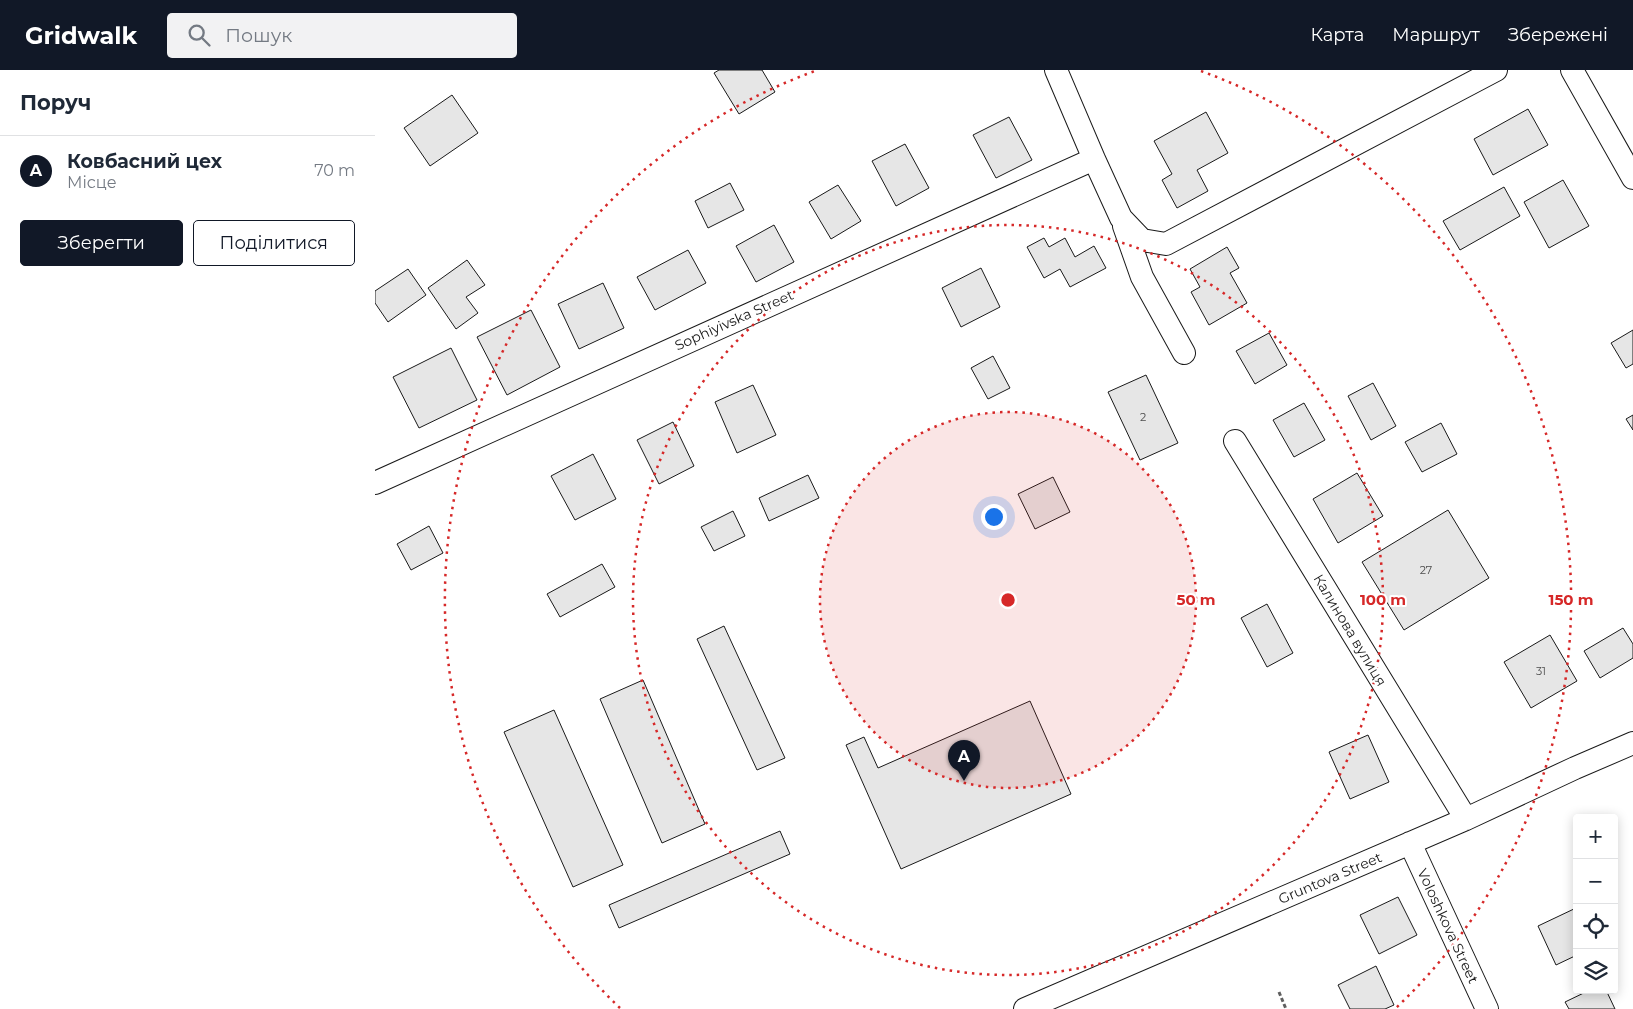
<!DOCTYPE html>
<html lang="uk">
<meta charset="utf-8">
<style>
body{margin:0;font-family:Montserrat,sans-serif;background:#f2f2f3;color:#1f2937}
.controls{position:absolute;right:15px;bottom:15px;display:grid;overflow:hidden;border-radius:5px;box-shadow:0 2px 12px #0003}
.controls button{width:45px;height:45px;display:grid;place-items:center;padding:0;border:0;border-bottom:1px solid #e0e1e3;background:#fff;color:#1f2937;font:25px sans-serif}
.you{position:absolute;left:618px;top:446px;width:18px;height:18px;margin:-12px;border:4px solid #fff;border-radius:50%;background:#1a73e8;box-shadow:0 0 0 8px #1a73e833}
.badge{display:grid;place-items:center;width:32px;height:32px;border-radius:50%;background:#111827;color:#fff;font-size:16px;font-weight:700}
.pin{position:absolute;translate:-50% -41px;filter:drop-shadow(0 1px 2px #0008)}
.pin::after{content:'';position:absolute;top:26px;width:18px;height:15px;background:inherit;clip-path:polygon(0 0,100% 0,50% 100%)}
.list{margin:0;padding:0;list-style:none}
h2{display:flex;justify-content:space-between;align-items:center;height:65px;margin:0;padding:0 20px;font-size:21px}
h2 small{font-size:16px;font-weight:400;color:#747a83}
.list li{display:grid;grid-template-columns:32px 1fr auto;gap:15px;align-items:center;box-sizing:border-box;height:70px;padding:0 20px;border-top:1px solid #e0e1e3}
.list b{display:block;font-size:19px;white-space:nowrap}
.list p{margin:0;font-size:16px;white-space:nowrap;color:#747a83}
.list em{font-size:16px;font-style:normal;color:#747a83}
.actions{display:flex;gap:10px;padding:15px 20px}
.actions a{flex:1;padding:11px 0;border:1px solid #111827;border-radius:5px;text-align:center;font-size:18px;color:#111827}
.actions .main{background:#111827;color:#fff}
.icon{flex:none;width:28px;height:28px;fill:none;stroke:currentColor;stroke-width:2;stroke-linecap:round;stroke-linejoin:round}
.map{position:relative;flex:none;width:1258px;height:939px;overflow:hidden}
header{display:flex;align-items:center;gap:30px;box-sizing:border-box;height:70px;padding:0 25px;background:#111827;color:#fff}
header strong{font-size:24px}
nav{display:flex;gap:28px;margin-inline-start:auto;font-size:18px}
.search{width:350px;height:45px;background:#f2f2f3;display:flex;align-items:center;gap:12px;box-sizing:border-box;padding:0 18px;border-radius:5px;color:#747a83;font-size:19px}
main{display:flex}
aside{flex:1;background:#fff}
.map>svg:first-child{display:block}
.building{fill:#e6e6e6;stroke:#1a1a1a}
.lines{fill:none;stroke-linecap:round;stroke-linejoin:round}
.street-casing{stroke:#1a1a1a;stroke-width:24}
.path{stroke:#5f5f5f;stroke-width:3;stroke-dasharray:4 2.5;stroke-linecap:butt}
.street{stroke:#fff;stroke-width:22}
.ring{fill:none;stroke:#d62828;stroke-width:2.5;stroke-dasharray:2.5 5}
.labels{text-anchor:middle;stroke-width:4;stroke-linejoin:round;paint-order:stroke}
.number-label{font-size:11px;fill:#4d4d4d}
.street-label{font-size:14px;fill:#1a1a1a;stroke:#fff}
.centre{fill:#d62828;stroke:#fff;stroke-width:2.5}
.ring-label{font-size:15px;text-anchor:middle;font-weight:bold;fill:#d62828;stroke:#fff;stroke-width:4;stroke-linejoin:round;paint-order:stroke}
</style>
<header>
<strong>Gridwalk</strong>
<div class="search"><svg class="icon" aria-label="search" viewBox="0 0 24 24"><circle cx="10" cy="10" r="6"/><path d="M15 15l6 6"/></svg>Пошук</div>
<nav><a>Карта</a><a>Маршрут</a><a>Збережені</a></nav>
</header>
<main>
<aside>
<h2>Поруч<small></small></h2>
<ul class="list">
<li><span class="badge">A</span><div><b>Ковбасний цех</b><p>Місце</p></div><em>70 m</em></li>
</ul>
<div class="actions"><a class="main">Зберегти</a><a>Поділитися</a></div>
</aside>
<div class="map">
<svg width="1258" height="939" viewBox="0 0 1258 939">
<rect width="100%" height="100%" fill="#fff"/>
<!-- building -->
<path class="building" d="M344,0H387L400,22L364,44L339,3Z
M77,25L103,63L55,96L29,58Z
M1153,39L1173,75L1118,105L1099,69Z
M831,42L853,83L822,100L833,121L802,138L787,110L797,104L779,71Z
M634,47L657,90L621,108L598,65Z
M530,74L554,118L521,136L497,91Z
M1188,110L1214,156L1174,178L1149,132Z
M355,113L369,140L333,158L320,131Z
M463,115L486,151L456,169L434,132Z
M1129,117L1145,146L1085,180L1068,151Z
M399,155L419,192L381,212L361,176Z
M669,168L674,177L690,168L700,187L719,176L731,198L695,217L685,199L669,208L652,177Z
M852,177L864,198L855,203L872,233L834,255L816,222L825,217L815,199Z
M313,180L331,213L280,240L262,207Z
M92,190L110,215L91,227L103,243L81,259L53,218Z
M606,198L625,237L586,257L567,218Z
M33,199L51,225L13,252L0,233V221Z
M228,213L249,258L204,279L183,234Z
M156,240L185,297L132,325L102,267Z
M1258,260V294L1251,298L1236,273Z
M894,263L912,295L880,314L861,281Z
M76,278L102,330L44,358L18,307Z
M618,286L635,318L613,329L596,298Z
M771,305L803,373L765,390L733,322Z
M998,313L1021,356L996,370L973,326Z
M378,315L401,365L362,383L340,332Z
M929,333L950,370L919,387L898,350Z
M1258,345V360L1251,349Z
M298,352L319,396L284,414L262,370Z
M1066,353L1082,384L1047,402L1030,372Z
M218,384L241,429L200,450L176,406Z
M982,403L1008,446L963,473L938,429Z
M433,405L444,428L394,451L384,428Z
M678,407L695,442L660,459L643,424Z
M1073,440L1114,508L1029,560L987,492Z
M358,441L370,466L339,481L326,457Z
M54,456L68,483L36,500L22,474Z
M227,494L240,517L185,547L172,524Z
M892,534L918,583L892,597L866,548Z
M349,556L410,688L382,700L322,569Z
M1248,558L1258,574V588L1225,608L1209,581Z
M1175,565L1202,611L1156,638L1129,592Z
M268,610L330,754L287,773L225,629Z
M655,631L696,724L526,799L471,675L489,667L503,698Z
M179,640L248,795L198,817L129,662Z
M993,665L1014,712L975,729L954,682Z
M405,761L415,784L244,858L234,835Z
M1023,827L1042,865L1004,884L985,845Z
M1201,838L1202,885L1181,895L1163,856Z
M1001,896L1019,935L1010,939H975L963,915Z
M1215,920H1231L1240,939H1194L1190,932Z"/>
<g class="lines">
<defs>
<path id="street" d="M681,0L719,89L746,148L767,170L791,174L1121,0
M1197,0L1258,108
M749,156L767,207L809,283
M860,371L1091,749
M0,413L719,89
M1035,773L1112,939
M650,939L1091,749L1200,698L1258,673"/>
</defs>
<!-- street casing -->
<use href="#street" class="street-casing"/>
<!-- path -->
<path class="path" d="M904,922L911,939"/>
<!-- street -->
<use href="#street" class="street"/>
</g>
<!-- distance rings -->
<circle cx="633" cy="530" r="188" fill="#d62828" fill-opacity=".12"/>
<g class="ring">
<circle cx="633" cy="530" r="188"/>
<circle cx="633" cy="530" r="375"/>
<path d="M245 938A563 563 0 0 1 440 1M826 1A563 563 0 0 1 1021 938"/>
</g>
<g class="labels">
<!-- number labels -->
<g class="number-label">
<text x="768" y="351">2</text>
<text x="1051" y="504">27</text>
<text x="1166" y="605">31</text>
</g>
<!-- street labels -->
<g class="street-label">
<text transform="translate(359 250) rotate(-24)" y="5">Sophiyivska Street</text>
<text transform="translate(975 560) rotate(59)" y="5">Калинова вулиця</text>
<text transform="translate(955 808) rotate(-23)" y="5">Gruntova Street</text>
<text transform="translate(1073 856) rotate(65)" y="5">Voloshkova Street</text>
</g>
</g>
<circle cx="633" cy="530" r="8" class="centre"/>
<g class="ring-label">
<text x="821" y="535">50 m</text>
<text x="1008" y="535">100 m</text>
<text x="1196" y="535">150 m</text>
</g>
</svg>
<div class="controls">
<button>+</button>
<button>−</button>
<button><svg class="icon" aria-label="locate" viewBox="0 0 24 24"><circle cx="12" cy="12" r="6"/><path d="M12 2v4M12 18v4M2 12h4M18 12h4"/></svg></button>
<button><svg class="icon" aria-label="layers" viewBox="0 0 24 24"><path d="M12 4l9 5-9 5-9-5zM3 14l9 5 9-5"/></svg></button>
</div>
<div class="you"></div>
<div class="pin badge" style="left:589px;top:711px">A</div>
</div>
</main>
